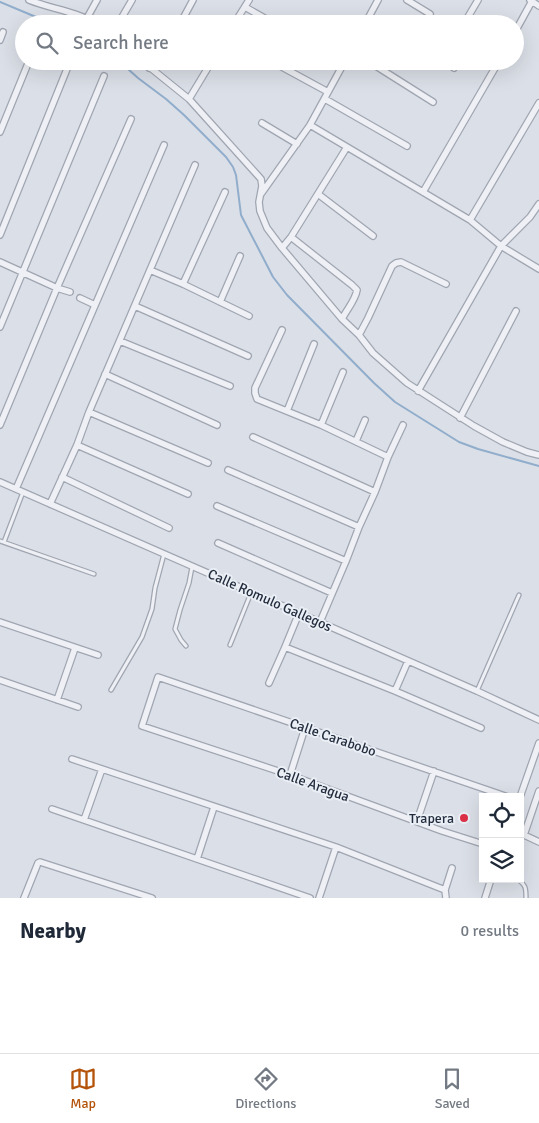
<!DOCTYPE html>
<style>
body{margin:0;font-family:Signika,sans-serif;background:#f2f2f3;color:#1f2937}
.controls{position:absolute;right:15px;bottom:15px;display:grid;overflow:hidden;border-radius:0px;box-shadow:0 5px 20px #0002}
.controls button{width:45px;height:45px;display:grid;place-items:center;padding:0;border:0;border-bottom:1px solid #e0e1e3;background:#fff;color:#1f2937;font:25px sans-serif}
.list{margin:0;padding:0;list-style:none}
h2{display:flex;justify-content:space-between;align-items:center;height:65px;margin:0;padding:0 20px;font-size:21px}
h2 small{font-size:16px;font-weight:400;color:#747a83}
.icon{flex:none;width:28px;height:28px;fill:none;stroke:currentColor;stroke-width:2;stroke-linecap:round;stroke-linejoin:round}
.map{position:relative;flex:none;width:539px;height:898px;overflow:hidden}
.search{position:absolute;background:#fff;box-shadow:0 5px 20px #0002;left:15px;right:15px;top:15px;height:55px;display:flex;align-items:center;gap:12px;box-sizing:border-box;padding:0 18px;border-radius:28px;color:#747a83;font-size:19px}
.sheet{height:155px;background:#fff}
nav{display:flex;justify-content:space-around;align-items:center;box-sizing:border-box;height:70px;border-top:1px solid #e0e1e3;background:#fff;font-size:14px;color:#747a83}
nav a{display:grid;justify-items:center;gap:2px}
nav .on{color:#b45309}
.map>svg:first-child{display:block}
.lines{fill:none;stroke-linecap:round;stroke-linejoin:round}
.stream{stroke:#91adcc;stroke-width:2}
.service-casing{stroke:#a0a6b1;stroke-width:5.5}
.minor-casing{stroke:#a0a6b1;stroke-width:8}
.service{stroke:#eef0f5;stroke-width:3}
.minor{stroke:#eef0f5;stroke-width:5.5}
.poi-dot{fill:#dc3047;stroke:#eaeef5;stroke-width:2}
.labels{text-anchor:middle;stroke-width:4;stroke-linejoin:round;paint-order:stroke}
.street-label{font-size:14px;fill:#232d3e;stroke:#eaeef5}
.poi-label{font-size:14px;fill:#232d3e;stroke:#eaeef5;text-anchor:end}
</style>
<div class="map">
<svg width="539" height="898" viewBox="0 0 539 898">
<rect width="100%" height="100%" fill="#dbdfe7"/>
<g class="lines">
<!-- stream -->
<path class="stream" d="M0,2L36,17L58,24
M119,61L138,78L166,99L184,115L226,157L233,167L236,175L241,215L273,277L287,295L374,383L395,402L459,442L478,449L539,466"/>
<defs>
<path id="service" d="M0,541L94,574
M4,542L23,492
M230,645L251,593
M186,646L181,640L175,629L180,610L189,583L192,567
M111,690L142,637L152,609L155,588L164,554
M477,691L519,595
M517,879C526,885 526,888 526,898"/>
<path id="minor" d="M29,0C51,9 76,11 96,24
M407,0L430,14
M530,0L539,6
M245,7L275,24
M370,16L382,24
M87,18L97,0
M465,22L478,0
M118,24L132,0
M180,24L193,0
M234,24L249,0
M365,24L378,0
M515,32L532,1
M0,40L3,32
M142,61L189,99L261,179L262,186L259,202L260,211L267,228L282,248L342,319L359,335L373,353L407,383L474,426L503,442L527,452L539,455
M271,61L328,92
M368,61L433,102
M443,61L454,68
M149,68L155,61
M189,99L212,61
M325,99L407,146
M262,123L297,144
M310,125L470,220L501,246L539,269
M0,132L29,61
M423,192L499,61
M261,194L310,125L345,61
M318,194L373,236
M470,220L539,103
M0,235L69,64
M291,237L352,285L357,290C355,301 347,309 342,319
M282,248L291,237L347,147
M0,262L57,288L70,292
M150,270L183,284L249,316
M183,284L225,192
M80,298L95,305
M220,302L240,256
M135,306L248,356
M0,327L104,76
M282,330L255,388V393L257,399L321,425L388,457L375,492L359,527L346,561L320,622
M359,335L368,318L392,266L396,263L401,262L446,284
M120,341L230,386
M105,374L217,425
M418,391L501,246L530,217L539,204
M287,411L314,344
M89,412L208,463
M460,418L516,311
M0,425L57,288L131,119
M321,425L343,372
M253,437L375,492
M356,441L365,420
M77,445L188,494
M388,457L403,425
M228,470L359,527
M62,477L169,528
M0,482L477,691L539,720
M16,489L164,145
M50,504L77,445L89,412L195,165
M217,506L346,561
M218,543L332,593
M0,622L98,655
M285,647L299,613
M0,680L78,707
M269,683L285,647L395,691L481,728
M395,691L408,661
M57,700L75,648
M72,759L336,847L445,890
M290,775L305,728
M539,791L524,835L539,842
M520,797L539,743
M52,809L310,898
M84,820L102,769
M417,821L434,771
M483,844L442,831L290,775L142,726L158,677L508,797
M197,859L214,807
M24,898L38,863L40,862L152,898
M319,898L336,847
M446,898L445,890L452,868
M485,898L491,879"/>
</defs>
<!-- service casing -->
<use href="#service" class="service-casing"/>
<!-- minor casing -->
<use href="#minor" class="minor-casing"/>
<!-- service -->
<use href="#service" class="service"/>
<!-- minor -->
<use href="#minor" class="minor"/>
</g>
<!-- markers -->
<circle class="poi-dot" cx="464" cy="818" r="5"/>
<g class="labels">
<!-- street labels -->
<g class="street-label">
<text transform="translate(270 600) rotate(24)" y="5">Calle Romulo Gallegos</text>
<text transform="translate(333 737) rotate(19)" y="5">Calle Carabobo</text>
<text transform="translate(313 784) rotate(20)" y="5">Calle Aragua</text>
</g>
<!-- poi labels -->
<g class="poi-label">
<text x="454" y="823">Trapera</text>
</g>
</g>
</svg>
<div class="controls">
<button><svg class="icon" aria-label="locate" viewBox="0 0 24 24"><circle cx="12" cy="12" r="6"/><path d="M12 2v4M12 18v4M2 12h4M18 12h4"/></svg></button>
<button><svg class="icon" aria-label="layers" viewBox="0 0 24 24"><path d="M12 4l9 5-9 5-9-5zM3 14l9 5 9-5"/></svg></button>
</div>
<div class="search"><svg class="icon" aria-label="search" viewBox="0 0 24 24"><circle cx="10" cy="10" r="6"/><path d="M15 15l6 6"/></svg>Search here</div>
</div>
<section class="sheet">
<h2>Nearby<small>0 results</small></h2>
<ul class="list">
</ul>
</section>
<nav>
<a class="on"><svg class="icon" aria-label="map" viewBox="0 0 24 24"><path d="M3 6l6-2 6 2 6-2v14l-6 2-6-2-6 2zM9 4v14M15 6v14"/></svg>Map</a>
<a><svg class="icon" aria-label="directions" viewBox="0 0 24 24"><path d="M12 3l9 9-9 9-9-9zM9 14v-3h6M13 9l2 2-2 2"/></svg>Directions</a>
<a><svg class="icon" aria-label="saved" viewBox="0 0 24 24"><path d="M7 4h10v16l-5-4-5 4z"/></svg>Saved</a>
</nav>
